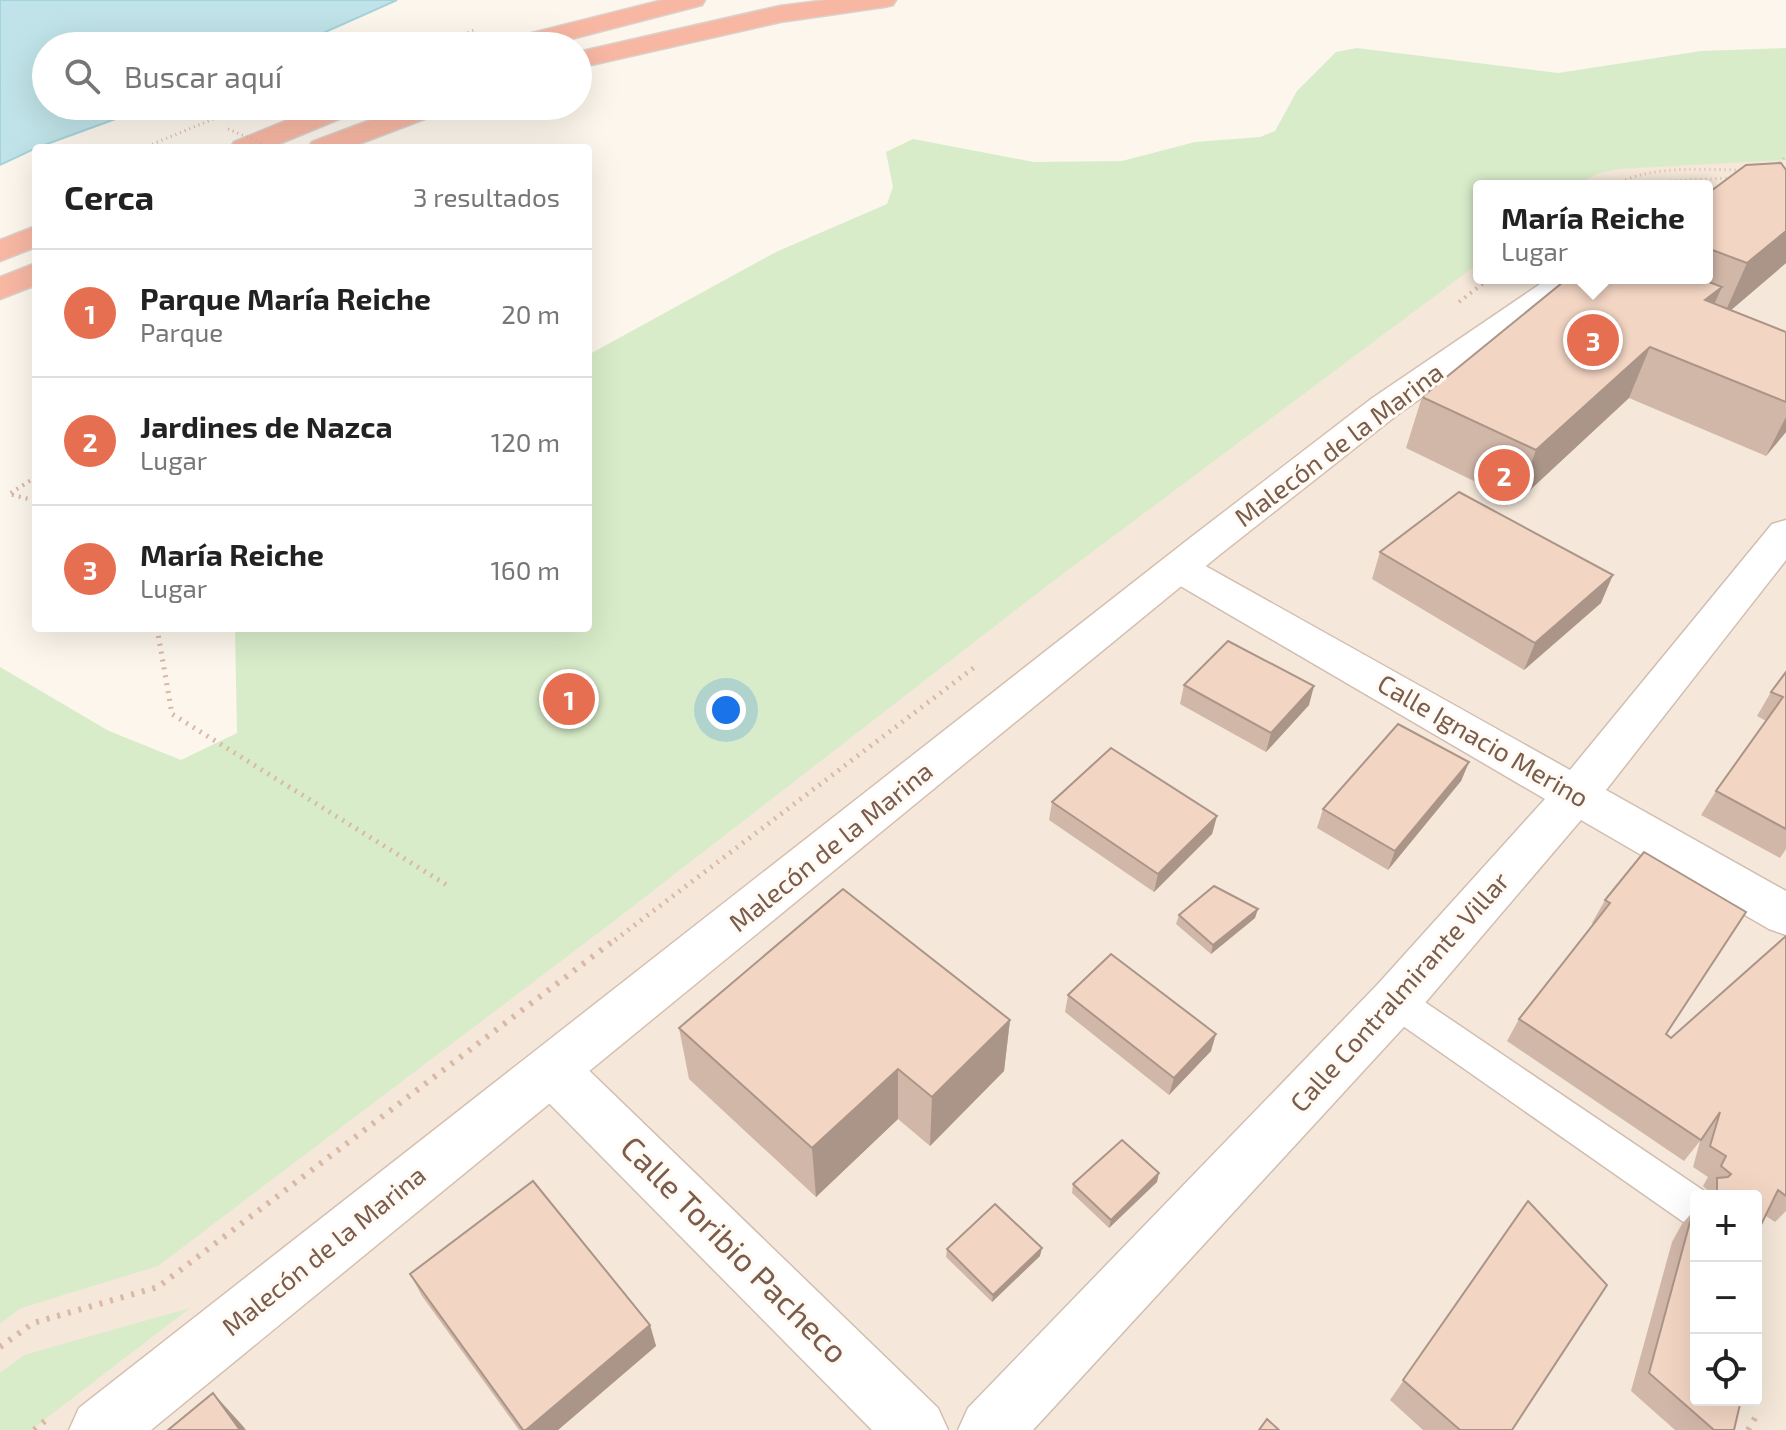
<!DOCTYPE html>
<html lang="es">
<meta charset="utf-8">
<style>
body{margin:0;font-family:"Exo 2",sans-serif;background:#f2f2f2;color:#222}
.controls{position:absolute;right:24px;bottom:24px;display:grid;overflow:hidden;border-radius:8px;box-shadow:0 8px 32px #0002}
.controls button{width:72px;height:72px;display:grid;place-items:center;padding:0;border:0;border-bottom:2px solid #e0e0e0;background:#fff;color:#222;font:40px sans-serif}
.you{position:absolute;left:726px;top:710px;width:28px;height:28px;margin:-20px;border:6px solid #fff;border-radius:50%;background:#1a73e8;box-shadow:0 0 0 12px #1a73e833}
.badge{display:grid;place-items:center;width:52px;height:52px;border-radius:50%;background:#e76f51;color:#fff;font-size:26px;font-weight:700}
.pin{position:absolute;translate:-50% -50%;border:4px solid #fff;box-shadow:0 2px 8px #0006}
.popup{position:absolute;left:1473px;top:180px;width:240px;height:104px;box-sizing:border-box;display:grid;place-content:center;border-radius:8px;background:#fff;filter:drop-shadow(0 2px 6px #0005);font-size:26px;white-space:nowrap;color:#767676}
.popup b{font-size:30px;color:#222}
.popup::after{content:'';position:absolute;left:50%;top:100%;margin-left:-16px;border:16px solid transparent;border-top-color:#fff}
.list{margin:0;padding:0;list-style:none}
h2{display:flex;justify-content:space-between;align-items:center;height:104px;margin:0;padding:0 32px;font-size:34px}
h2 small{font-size:26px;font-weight:400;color:#767676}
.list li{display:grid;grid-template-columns:52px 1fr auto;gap:24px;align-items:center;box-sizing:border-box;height:128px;padding:0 32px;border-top:2px solid #e0e0e0}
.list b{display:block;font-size:30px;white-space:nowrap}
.list p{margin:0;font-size:26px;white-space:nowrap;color:#767676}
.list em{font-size:26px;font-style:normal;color:#767676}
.icon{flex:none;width:44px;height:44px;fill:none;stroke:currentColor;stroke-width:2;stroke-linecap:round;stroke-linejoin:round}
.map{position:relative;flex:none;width:1786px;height:1430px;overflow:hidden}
.search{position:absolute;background:#fff;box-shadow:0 8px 32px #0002;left:32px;top:32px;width:560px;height:88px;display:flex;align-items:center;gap:20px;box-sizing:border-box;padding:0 28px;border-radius:44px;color:#767676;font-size:30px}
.panel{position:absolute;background:#fff;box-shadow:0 8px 32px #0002;left:32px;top:144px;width:560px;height:488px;border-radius:8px}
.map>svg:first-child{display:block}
.residential{fill:#f5e8da;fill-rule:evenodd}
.green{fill:#d8ecc9}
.water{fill:#bfe3e8;stroke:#a5d3da;stroke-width:2}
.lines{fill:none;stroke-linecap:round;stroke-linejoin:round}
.lane-casing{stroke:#d1beb0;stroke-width:3}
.street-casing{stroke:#d1beb0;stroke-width:3}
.secondary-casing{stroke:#d6c0b0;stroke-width:3}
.highway-casing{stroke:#dad1cd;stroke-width:3}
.path-far3{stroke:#d9b8a5;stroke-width:3;stroke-dasharray:1 4;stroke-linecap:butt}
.path-far2{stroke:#d9b8a5;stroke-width:4;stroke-dasharray:2 5;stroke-linecap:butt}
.path-far1{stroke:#d9b8a5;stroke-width:5;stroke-dasharray:2 6;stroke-linecap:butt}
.path{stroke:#d9b8a5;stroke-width:6;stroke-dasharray:3 8;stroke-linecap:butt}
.lane{fill:#fff;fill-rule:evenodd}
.street{fill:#fff;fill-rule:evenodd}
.secondary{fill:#fff;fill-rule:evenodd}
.highway{fill:#f7b7a3;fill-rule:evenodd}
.path-bridge{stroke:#d9b8a5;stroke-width:3;stroke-dasharray:1 4;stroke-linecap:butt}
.wall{fill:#d1b7a8}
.shaded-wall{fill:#aa9588}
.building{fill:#f3d5c3;stroke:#aa9588;stroke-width:2}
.labels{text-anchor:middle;stroke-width:6;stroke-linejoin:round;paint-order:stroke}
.street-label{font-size:26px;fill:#7a5c4d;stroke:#fffaf3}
.near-street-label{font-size:32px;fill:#7a5c4d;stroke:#fffaf3}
</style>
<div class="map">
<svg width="1786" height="1430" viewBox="0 0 1786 1430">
<rect width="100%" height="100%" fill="#fdf6ec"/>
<!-- residential -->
<path class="residential" d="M1786,141V1430H0V1246L1479,196V278H1707V186H1507ZM1696,1196H1756V1400H1696Z"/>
<!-- green -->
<path class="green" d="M1357,48L1558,73L1701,51L1786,48V160L1620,169L1596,174L1577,186H1479V263L1052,582L614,921L158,1266L21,1308L0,1324V667L109,731L181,760L237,733L235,628H588V355L776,252L887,204L893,187L886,152L913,139L1034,162L1122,161L1195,142L1260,137L1275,131L1297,91L1336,52Z
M190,1308L31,1430H0V1373L24,1355Z"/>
<!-- water -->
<path class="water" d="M0,0H397L294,46H46V106H151L36,148L0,165Z"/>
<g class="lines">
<defs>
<path id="lane" d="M1395,986L1407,990L1710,1195L1696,1196V1227L1682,1221L1383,1012L1377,1001L1383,990Z"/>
<path id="street" d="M1786,520V560L1606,790L1786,891V935L1769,929L1581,820L1413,1017L1033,1430H958L968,1408L1377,985L1545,799L1165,577L1159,568L1165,559L1179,555L1193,559L1570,770L1772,524Z
M553,1047L572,1054L938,1408L948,1430H872L534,1088L526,1071L534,1054Z"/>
<path id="secondary" d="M1549,278H1586L1581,285L1397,415L1218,556L151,1430H69L79,1408L1190,538L1371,399Z"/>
<path id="highway" d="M663,0H705L702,5L544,46H500L504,40Z
M828,0H896L893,5L884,7L780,22L578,68V52L780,6Z
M322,106H360L356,112L269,148H230L234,142Z
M408,106H447L443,112L348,148H308L312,142Z
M36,226V247L0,261V240Z
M36,263V285L0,299V277Z"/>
</defs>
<!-- lane casing -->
<use href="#lane" class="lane-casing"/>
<!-- street casing -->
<use href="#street" class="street-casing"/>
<!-- secondary casing -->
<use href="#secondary" class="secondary-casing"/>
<!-- highway casing -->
<use href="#highway" class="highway-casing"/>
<!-- path-far3 -->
<path class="path-far3" d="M430,46L477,29
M143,148L223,115
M1776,166L1786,156
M1612,186C1652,164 1701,170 1745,170
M1646,186L1670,181L1733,178"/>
<!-- path-far2 -->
<path class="path-far2" d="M1459,302L1490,278
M36,477L9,494L36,501"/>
<!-- path-far1 -->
<path class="path-far1" d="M157,628L172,714L450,887
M615,940L976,666"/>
<!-- path -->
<path class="path" d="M0,1347L33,1323L158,1287L617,938
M34,1430L45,1421
M1748,1430L1759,1411"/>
<!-- lane -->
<use href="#lane" class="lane"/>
<!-- street -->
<use href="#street" class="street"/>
<!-- secondary -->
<use href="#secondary" class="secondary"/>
<!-- highway -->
<use href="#highway" class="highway"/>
<!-- path-bridge -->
<path class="path-bridge" d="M228,129L273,148"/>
</g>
<!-- wall -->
<path class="wall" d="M1786,170V263L1731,310L1786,332V432L1766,456L1629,398L1517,502L1406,448L1422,397L1568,278H1707V194Z
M1380,552L1601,603L1524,670L1372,579Z
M1786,672V849L1780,858L1701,815L1716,791L1766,721L1757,716L1771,692Z
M1184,685L1309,705L1266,752L1180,704Z
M1469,762L1461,781L1388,870L1317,828L1323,809Z
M1052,802L1217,816L1212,834L1154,892L1049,820Z
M1644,852L1666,1034L1671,1038L1786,936V1211L1775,1222L1766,1216L1756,1196H1701L1707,1190L1703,1186L1708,1177L1693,1167L1700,1141L1684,1161L1507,1041L1519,1019L1593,924L1592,923L1605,900Z
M1179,915L1255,918L1211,954L1176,924Z
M1068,995L1211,1051L1169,1095L1065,1012Z
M1010,1020L1004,1071L930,1146L898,1119L816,1197L689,1079L679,1028Z
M1157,1182L1109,1228L1072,1193L1073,1184Z
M1528,1201L1512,1430H1423L1390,1400Z
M1696,1208V1400L1734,1430H1675L1631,1391L1672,1242L1682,1224Z
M947,1249L1040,1256L992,1302L946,1257Z
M410,1274L650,1325L656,1346L558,1430H519L422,1296Z"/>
<!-- shaded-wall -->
<path class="shaded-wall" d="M1786,231V263L1723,317L1747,263Z
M1722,287L1700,336L1705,300Z
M1650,347L1629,398L1517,502L1536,450Z
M1786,417V432L1766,456Z
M1613,575L1601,603L1524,670L1535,643Z
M1314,686L1309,705L1266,752L1271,733Z
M1469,762L1461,781L1388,870L1395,851Z
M1217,816L1212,834L1154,892L1158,874Z
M1258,909L1255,918L1211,954L1213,945Z
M1010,1020L1004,1071L930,1146L932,1097Z
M1216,1034L1211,1051L1169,1095L1174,1078Z
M898,1069V1119L816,1197L812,1148Z
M1159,1173L1157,1182L1109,1228L1111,1220Z
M1042,1248L1040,1256L992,1302L993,1295Z
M650,1325L656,1346L558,1430H526Z
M213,1393L242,1425L246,1430H240Z"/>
<!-- building -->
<path class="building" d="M1781,163L1786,170V231L1747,263L1707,248V194L1746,165Z
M1568,278H1699L1722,287L1705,300L1786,332V402L1650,347L1536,450L1422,397Z
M1459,492L1613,575L1535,643L1380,552Z
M1228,641L1314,686L1271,733L1184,685Z
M1786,672V829L1716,791L1783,697L1771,692Z
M1398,724L1469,762L1395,851L1323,809Z
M1111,748L1217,816L1158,874L1052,802Z
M1644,852L1746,912L1666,1034L1671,1038L1786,936V1196L1778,1190L1756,1235V1196H1717V1178L1728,1177L1731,1174L1721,1166L1726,1156L1710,1146L1720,1112L1701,1140L1519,1019L1610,903L1605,900Z
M1214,886L1258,909L1213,945L1179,915Z
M843,889L1010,1020L932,1097L898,1069L812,1148L679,1028Z
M1111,954L1216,1034L1174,1078L1068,995Z
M1122,1140L1159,1173L1111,1220L1073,1184Z
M533,1181L650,1325L526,1430H523L410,1274Z
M1528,1201L1607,1285L1512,1430H1460L1403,1380Z
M995,1204L1042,1248L993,1295L947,1249Z
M1696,1211V1400H1741L1734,1430H1714L1649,1373L1690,1222Z
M213,1393L240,1430H168Z
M1267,1419L1279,1430H1259Z"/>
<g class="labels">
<!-- street labels -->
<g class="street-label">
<text transform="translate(1339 445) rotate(-37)" y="9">Malecón de la Marina</text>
<text transform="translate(1483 741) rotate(30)" y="9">Calle Ignacio Merino</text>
<text transform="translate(831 847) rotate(-39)" y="9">Malecón de la Marina</text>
<text transform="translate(1400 992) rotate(-48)" y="9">Calle Contralmirante Villar</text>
<text transform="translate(324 1251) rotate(-39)" y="9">Malecón de la Marina</text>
</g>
<!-- near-street labels -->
<g class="near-street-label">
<text transform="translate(734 1250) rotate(45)" y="11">Calle Toribio Pacheco</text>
</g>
</g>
</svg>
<div class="controls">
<button>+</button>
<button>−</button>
<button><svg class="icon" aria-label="locate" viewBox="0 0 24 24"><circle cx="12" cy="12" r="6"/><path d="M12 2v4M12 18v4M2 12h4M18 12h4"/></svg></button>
</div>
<div class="you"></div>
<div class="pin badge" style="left:569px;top:699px">1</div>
<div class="pin badge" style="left:1504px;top:475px">2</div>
<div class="pin badge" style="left:1593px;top:340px">3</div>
<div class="popup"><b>María Reiche</b>Lugar</div>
<div class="search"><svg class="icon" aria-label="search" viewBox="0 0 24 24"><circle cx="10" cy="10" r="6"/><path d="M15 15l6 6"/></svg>Buscar aquí</div>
<section class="panel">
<h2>Cerca<small>3 resultados</small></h2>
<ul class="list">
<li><span class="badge">1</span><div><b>Parque María Reiche</b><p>Parque</p></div><em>20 m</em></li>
<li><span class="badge">2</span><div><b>Jardines de Nazca</b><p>Lugar</p></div><em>120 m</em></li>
<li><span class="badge">3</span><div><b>María Reiche</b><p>Lugar</p></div><em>160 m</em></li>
</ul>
</section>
</div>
